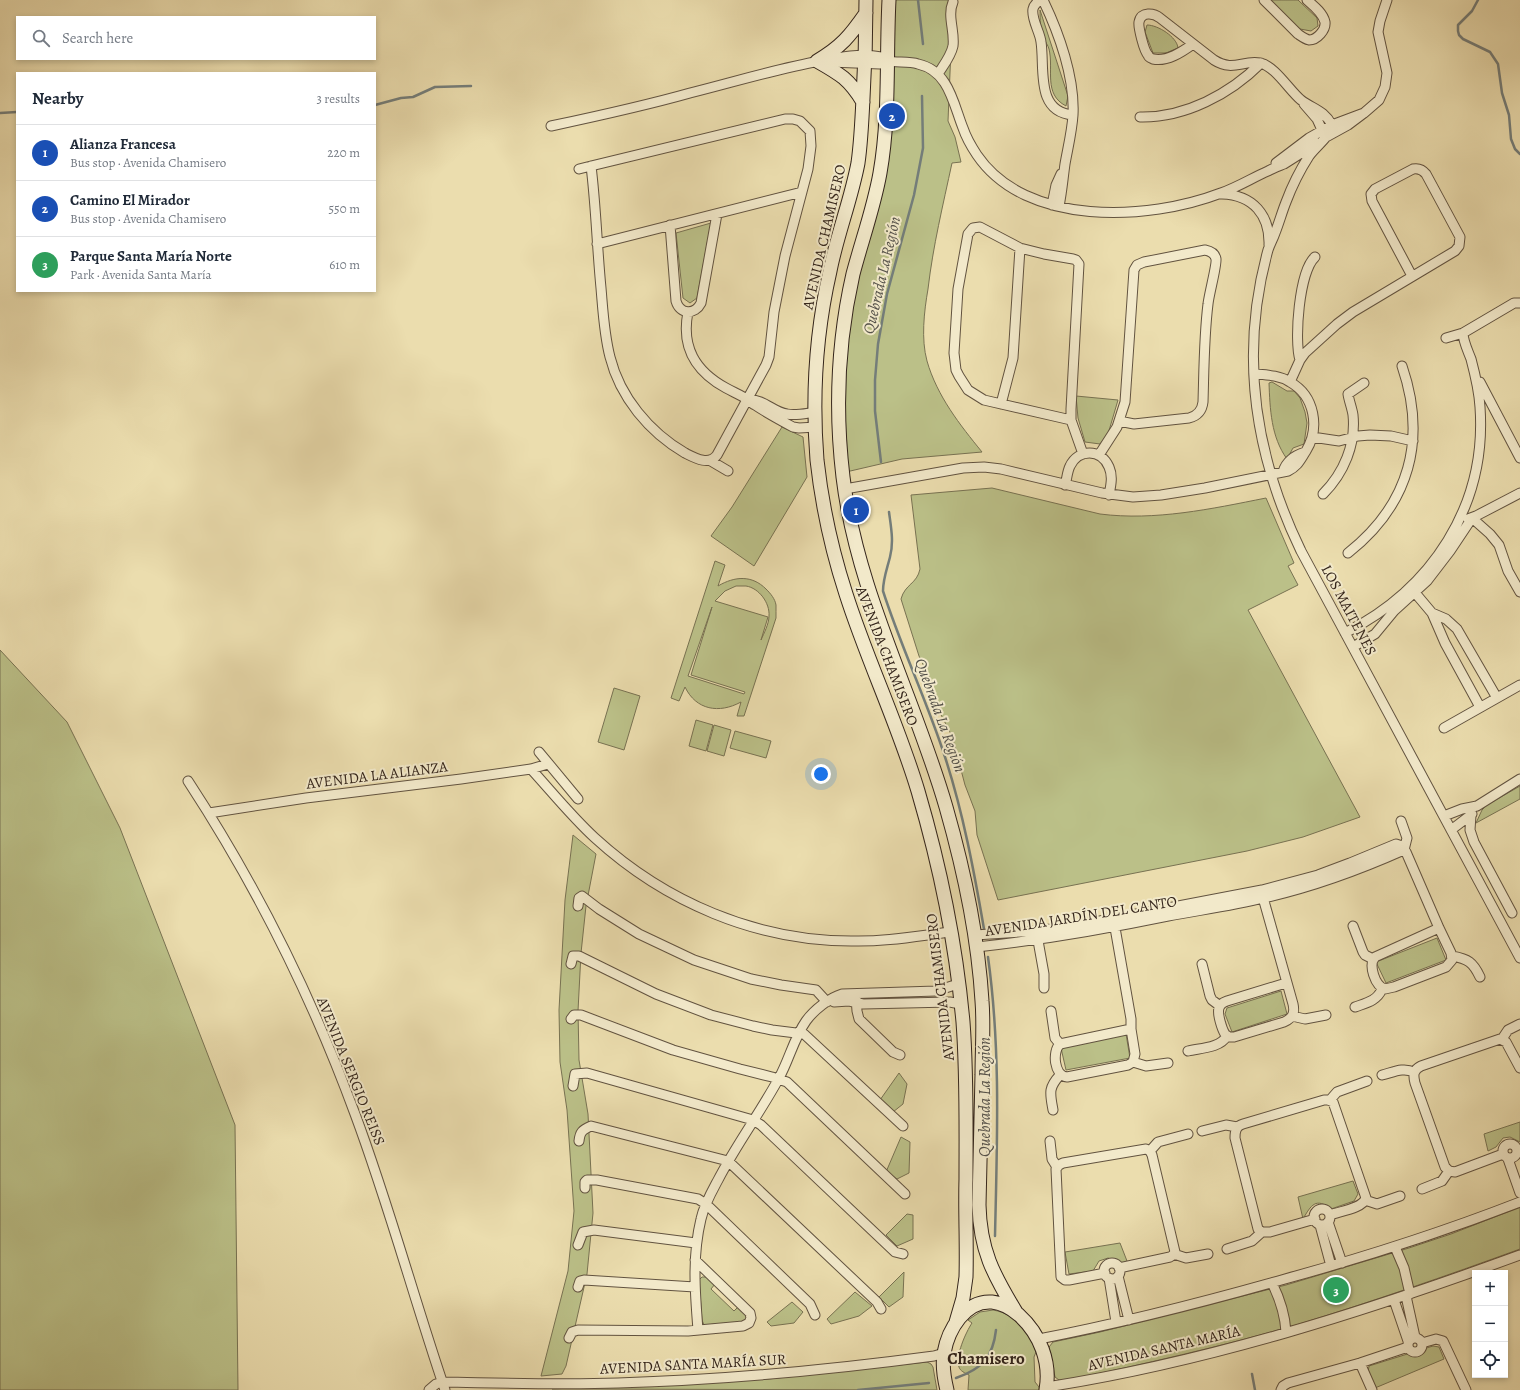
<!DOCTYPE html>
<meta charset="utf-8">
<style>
body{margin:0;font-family:Alegreya,serif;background:#f2f2f3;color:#1f2937}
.controls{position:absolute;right:12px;bottom:12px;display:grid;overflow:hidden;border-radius:0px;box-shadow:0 2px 6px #0003}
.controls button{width:36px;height:36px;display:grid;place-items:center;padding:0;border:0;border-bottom:1px solid #e0e1e3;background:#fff;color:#1f2937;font:20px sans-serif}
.you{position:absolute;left:821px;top:774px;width:14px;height:14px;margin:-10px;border:3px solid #fff;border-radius:50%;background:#1a73e8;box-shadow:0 0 0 6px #1a73e833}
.badge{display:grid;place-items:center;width:26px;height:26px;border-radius:50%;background:#8f2418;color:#fff;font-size:13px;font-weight:700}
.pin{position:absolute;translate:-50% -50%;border:2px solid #fff;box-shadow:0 1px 4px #0006}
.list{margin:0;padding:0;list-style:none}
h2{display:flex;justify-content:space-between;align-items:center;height:52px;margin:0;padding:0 16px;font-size:17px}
h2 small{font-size:13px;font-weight:400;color:#747a83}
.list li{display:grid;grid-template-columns:26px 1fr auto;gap:12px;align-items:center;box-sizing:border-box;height:56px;padding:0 16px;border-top:1px solid #e0e1e3}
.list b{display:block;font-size:15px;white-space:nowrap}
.list p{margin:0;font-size:13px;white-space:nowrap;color:#747a83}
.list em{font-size:13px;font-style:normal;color:#747a83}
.icon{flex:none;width:22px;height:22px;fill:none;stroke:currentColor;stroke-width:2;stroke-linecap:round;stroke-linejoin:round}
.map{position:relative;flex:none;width:1520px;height:1390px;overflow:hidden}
.search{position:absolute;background:#fff;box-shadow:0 2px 6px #0003;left:16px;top:16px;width:360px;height:44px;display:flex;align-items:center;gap:10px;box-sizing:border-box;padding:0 14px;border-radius:0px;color:#747a83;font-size:15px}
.panel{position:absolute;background:#fff;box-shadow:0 2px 6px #0003;left:16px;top:72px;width:360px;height:220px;border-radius:0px}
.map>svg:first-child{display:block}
.green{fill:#bbc088;stroke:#787252;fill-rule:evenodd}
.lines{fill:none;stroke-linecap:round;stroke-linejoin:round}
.stream{stroke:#747d79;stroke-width:2.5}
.street-casing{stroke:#625340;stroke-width:11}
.secondary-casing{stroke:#34251b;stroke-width:15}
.street{stroke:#f2e9ca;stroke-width:9}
.secondary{stroke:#f2e9ca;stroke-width:13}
.labels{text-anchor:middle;stroke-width:4;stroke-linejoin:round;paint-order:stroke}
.street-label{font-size:15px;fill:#34251b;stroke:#f2e9ca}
.water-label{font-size:16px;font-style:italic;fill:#54514a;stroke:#f2e9ca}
.quarter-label{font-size:17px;font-weight:bold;fill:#34251b;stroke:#f2e9ca}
</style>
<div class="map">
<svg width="1520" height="1390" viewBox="0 0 1520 1390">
<rect width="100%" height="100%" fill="#ebddae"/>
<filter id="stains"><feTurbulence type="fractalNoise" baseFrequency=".005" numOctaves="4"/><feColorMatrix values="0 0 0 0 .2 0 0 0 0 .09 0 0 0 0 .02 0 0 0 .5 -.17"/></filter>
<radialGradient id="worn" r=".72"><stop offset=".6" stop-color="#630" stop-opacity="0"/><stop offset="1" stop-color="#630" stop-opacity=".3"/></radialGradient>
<!-- green -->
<path class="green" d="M894,0H953L948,121L955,137L961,162L952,163C943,205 933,246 928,289C924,312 921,339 927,361C937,396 960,425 982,452L902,459L846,472L844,367L855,289L867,243Z
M1270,0H1298L1317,18L1318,26L1311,31L1300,29Z
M1040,10L1068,96L1066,106C1043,94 1054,70 1049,49C1048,45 1045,42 1044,38C1040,28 1040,20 1040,10Z
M1147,25C1158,25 1177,37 1178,48L1166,53H1153L1145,32Z
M711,223L697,298L690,303L683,298L676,233Z
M1272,382L1287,391H1294L1300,398L1305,412L1307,423L1304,444L1293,448L1287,459C1271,437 1270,409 1269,383Z
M1076,396L1118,400L1108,434L1100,444L1085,442L1078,418Z
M782,427L803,437L807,477L754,566L711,536L732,507Z
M992,488L1100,514C1155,521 1211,509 1266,498L1294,563L1288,566L1298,585L1248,610L1360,817L1303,837L1247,851L998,900L977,835L975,811L965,785L952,736L938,709L930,679L919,656L901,599C905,584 917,584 920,569L911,495Z
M715,561L725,565L718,586C735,576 752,575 766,589C771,594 775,599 776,605C776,609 776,614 776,618L744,716H737L741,702C719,714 696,710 685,687L679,701L671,698ZM736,586C739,586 743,586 746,586C759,588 770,603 769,616C769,624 764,633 761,640L768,617L715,601L725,591ZM712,607L691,675L745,692L744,694L688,676Z
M0,650L67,722L120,828L235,1125L238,1390H0Z
M614,688L640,696L624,750L598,742Z
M696,720L713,725L706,751L689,746Z
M714,725L731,730L724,756L707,751Z
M735,731L771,741L766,758L730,748Z
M1520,786V799L1476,823L1482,810L1487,805Z
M573,835L596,854L586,906L581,953L578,1011L579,1060L588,1114L593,1213L587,1274L566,1366L562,1374L541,1376L568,1271L574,1211L567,1110L560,1062L559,1010L565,900Z
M1437,938L1446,960L1386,983L1376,962Z
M1281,991L1287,1014L1232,1032L1225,1014L1227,1008Z
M1126,1034L1130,1058L1066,1070L1061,1048Z
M899,1073L907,1084L903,1104L893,1112L880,1100Z
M1520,1122V1142L1510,1137L1503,1138L1496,1147L1488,1151L1484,1134Z
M901,1137L910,1142L909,1173L897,1179L886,1172Z
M1353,1181L1358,1194L1354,1201L1331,1209C1316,1197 1311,1205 1303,1219L1298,1197Z
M1520,1207V1249C1446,1276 1371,1302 1296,1325C1220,1347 1143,1364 1065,1381L1059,1380L1055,1377L1049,1347L1053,1342L1100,1332L1286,1285L1409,1248L1451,1234Z
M907,1214L913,1215V1239L897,1246L886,1235Z
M1120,1243L1127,1261L1123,1264L1108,1258L1099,1261L1093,1271L1069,1274L1065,1252Z
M904,1272L903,1297L889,1307L879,1297Z
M702,1277H707L715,1284L711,1289L734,1311L739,1306L747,1317L743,1322L704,1325L702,1320L699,1280Z
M855,1292L872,1306L859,1316L831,1324L827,1319Z
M792,1302L803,1312L794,1323L771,1326L767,1322Z
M993,1310C1016,1314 1029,1331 1036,1352L1034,1357L1035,1382L1039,1387V1390H968L969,1375C965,1373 960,1371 959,1367C955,1356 966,1332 972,1323L968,1320L980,1312Z
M1433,1346L1439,1347L1444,1359L1375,1388L1368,1373L1369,1366Z
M927,1362L931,1364L933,1367L937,1390L552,1389L768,1379Z"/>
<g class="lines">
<!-- stream -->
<path class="stream" d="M918,0L923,44
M1478,0L1472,11L1458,25V31L1459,35L1463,39L1490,52L1498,64L1502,93L1509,115L1511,139L1515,149L1520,154
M375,105L401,98L413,97L435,87L471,86
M0,113L17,112
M881,462L875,411V380L878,344L887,294L914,195L923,148L922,96
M889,512C891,527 894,542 890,557C887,569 883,579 883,591C901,647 927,701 945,757C963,812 974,871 984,929
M988,957C1001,1050 997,1143 995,1236
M1252,1374L1255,1390
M956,1378C982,1369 993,1357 996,1330
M858,1390L929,1383"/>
<defs>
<path id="street" d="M1041,0C1037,2 1034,5 1033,9C1031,19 1040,32 1041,42C1045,68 1035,112 1073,115
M1043,0C1059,33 1075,78 1073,115C1072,131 1068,147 1065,164C1063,178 1062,192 1059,206
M1264,0L1298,34C1301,36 1305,39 1309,40C1317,40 1326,30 1325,22C1323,13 1314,6 1307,0
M1193,44C1182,52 1167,62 1153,59C1151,58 1149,58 1148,55C1144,51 1138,27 1139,22C1141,11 1154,13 1160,18L1214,60C1233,72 1242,60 1260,63C1275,66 1289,90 1301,100C1313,109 1324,110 1332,125C1329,138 1317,145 1309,156C1300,170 1292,186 1286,202C1282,212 1279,223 1275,233C1273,239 1270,244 1268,250C1239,355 1254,454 1301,551L1520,958
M830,62L880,64L888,60
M938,74C943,66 951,56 953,46C955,31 947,16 953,2
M1304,104L1317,119L1322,130
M1140,117C1185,118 1230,94 1261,63
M551,126C598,116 644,106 690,93C734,82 776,69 820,61C840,57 861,53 881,57C883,57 886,60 888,61C896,63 909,61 918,64C949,71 953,103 963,128C966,137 971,146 977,155C1026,227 1148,221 1221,193C1238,187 1252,178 1268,171C1273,168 1279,166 1284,164C1295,157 1306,150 1317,143
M1328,136L1348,125L1364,113
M1276,163L1309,138L1332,125L1364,113L1379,100L1385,87L1387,73L1378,32L1380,21L1387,0
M579,169L591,166L785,119H793L800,121L810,131L811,146L808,169L785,256L774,312L769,357L766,365L717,455C709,466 695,458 685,453C649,432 620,397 610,357C604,334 603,311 601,288C597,247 596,206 591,166
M1222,194C1253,195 1270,215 1269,245
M1052,205L1056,185L1061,174
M670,225L676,301C680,315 695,315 701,303L717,214
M597,244L802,192
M688,312C681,347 695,371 726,388C733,392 741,395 748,400C751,401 752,404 755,405C767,413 780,420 793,427L799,428L816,427
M1446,338L1463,333L1514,303H1520
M1300,360C1294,341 1299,271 1315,257
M1290,382L1300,360L1305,353L1337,324L1353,312L1455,251L1459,246L1460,237L1426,174C1422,169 1418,168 1413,169L1375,189L1371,194L1372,201L1412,276
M1480,382L1520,458
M749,400C764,399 773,412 787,414C796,416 807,413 816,412
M1001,404L1013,358L1020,248
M1071,420L984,400L968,390L959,376L956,370L954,353L958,289L968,234L973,228L980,227L1020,248L1044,254L1073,259L1076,260L1079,264L1071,409V420L1083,454
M1312,437L1339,441L1358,436L1370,435L1391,436L1413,441
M1099,455L1117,427L1125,402L1134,270L1137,265L1144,262L1205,250C1210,251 1215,253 1216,259C1217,265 1209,294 1208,304C1204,336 1204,369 1203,402C1202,411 1197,416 1189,418L1134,424L1119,421
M711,461L728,471
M1283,472C1286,461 1294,456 1305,452
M1065,485C1067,479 1067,472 1070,466C1078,449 1101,448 1109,467C1113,476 1111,485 1109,495
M845,489L963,468L984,467L1001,469L1102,493L1133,497L1161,495L1205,488L1288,471C1298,466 1300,460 1306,451C1320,428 1315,396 1290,382C1279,375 1266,375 1254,374
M1323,494C1344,473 1356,444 1353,415C1352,408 1349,401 1348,394L1364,383
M1472,518L1490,534L1499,545L1508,571L1520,592
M1468,519L1476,516L1520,493
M1348,553C1410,504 1427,439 1402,366
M1411,588L1432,613L1445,643L1480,707
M1432,613L1446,619L1457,629L1497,698
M1345,633C1432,589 1487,506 1480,407C1479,390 1475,374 1471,359C1468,351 1463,341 1463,333
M1353,647L1375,634L1394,611L1427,581L1450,551L1472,518
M1444,728L1520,685
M539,752L578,799
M531,769C552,792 572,817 595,838C665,902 756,941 851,941C885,942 917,936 950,932
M188,781C256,885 312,997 355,1114C389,1205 414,1299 445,1390
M209,813L306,798L461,779L531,769L548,764
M1471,815L1470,830L1474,842L1512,913
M1444,816L1462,809L1477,806L1520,779
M1401,821L1407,838L1404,850
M1451,830L1472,814
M1262,894L1293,1004C1295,1013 1293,1018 1284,1022L1234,1037H1229L1225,1034C1222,1029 1217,1014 1219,1008C1220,1004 1224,1002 1227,1001L1286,983
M578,906L579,898L582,896L599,909L639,934L694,960L751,979L781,985L816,990L827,1002
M1114,922L1131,1019V1029L1135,1054L1133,1062L1128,1065L1067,1077C1054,1076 1052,1051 1060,1044L1131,1029
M1353,926L1363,952L1365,955L1373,959
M975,935L1037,931L1079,925L1262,890L1318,875L1350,863L1396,844L1402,846L1406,852L1439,928L1451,953L1452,960L1446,967L1394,987L1385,989C1375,986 1368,965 1375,957L1439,928
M1037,935L1044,974V988
M977,947C1041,940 1105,929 1168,916C1200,910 1232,906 1264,898C1313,887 1359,870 1404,850
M1452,956C1468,959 1473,962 1480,977
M571,964L573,956H579L656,994L711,1015L753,1026L772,1030L804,1034L903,1126
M1202,964L1210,996L1212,1000L1220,1006
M856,998L857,1011L859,1019L893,1052L900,1055
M831,1000L834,1002L849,1001L863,1004L950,1002L960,1004
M1355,1007C1366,1003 1377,1001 1382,989
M1051,1011L1055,1038L1060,1044
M1292,1016L1305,1019L1326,1015
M571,1019L574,1015H581L673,1050L740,1069L772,1077L787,1082L905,1194
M1502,1039L1508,1030L1520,1024
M1188,1051C1201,1048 1220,1048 1227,1036
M1133,1062L1146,1066L1168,1063
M1382,1075C1394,1072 1403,1067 1414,1072
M573,1086L575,1074L587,1073L753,1120L761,1125L895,1252L903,1254
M1330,1100L1337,1092L1367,1081
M1053,1110C1050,1093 1048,1088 1060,1075
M1202,1131L1226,1125L1237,1127
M579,1141C580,1132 582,1130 591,1126L728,1161L877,1302L881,1309
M1050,1141L1052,1159L1057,1167
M1503 1151a7 7 0 1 1 14 0a7 7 0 1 1-14 0Z
M1150,1151L1158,1142L1188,1134
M1503,1154L1455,1172L1449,1171L1445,1167L1415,1083C1413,1075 1413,1070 1421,1066L1500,1039L1506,1042L1520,1068
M1508,1159L1520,1193
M585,1188V1182L587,1180H597L698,1199L706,1204L810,1304L815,1315
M1422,1189L1442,1181L1449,1171
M1365,1200L1377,1204L1400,1196
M1314 1217a8 8 0 1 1 16 0a8 8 0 1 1-16 0Z
M1315,1219L1270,1232H1262L1258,1229L1235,1138C1235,1131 1236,1126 1243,1124L1324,1100H1328L1333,1102L1366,1198C1362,1209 1340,1211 1330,1215
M1328,1222L1342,1263
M1320,1225L1331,1266
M578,1245L583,1232L594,1230L696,1243
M1395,1247L1404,1268L1410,1294
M1227,1249L1252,1241L1262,1232
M1174,1254L1186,1258L1208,1254
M1104 1271a8 8 0 1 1 16 0a8 8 0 1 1-16 0Z
M1105,1273L1069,1280H1065L1061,1277L1056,1169L1059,1165L1063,1163L1146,1149L1150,1151L1152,1155L1175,1252L1173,1255L1170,1257L1119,1268
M1118,1276L1129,1320
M1109,1278L1116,1322
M1272,1283C1280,1299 1285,1314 1286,1332
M578,1287L580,1281L584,1280L695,1287
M1406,1296L1415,1337
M1394,1300L1408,1341
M698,1330C695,1293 692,1256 701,1219C704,1205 711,1193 718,1180C736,1145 760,1113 779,1078C789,1060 794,1038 806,1021C814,1010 829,998 842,994L936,991L958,984
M1408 1345a7 7 0 1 1 14 0a7 7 0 1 1-14 0Z
M569,1338L572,1332L578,1330L688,1331L743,1326L749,1323L751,1318L750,1313L695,1260
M1039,1339C1122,1323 1204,1302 1285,1279C1365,1257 1443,1232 1520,1202
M1422,1343L1436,1339L1443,1341L1466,1390
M1360,1363L1372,1390
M1047,1387C1208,1362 1367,1311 1520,1255
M429,1390L436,1384L443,1382C501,1383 559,1385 618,1383C724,1380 829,1370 934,1356L944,1353
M1281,1390L1283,1386L1288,1383L1360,1363L1408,1347"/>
<path id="secondary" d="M866,0C866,33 865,65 863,98C862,120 861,142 858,163C851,200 837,235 830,271C816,332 812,397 817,460C822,505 832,551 846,594C867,660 898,724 918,791C940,866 956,944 963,1022C967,1074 966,1126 966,1179C965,1211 967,1244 966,1277L963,1298L956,1322
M889,0C886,57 890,116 880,173C874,207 862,240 853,274C838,340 835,410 843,477C857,593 914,696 946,807C964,870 978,935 982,1001C984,1025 982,1050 982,1075C981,1118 980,1161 979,1205C980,1250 993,1274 1016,1312
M817,61C841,47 850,36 866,13
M817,61C840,74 849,79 863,102
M947,1390C944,1378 942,1366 944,1353C948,1330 965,1300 992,1302C1002,1303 1012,1309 1019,1315C1040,1334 1051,1362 1046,1390"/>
</defs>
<!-- street casing -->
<use href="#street" class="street-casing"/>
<!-- secondary casing -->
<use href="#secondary" class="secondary-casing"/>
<!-- street -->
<use href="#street" class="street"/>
<!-- secondary -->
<use href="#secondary" class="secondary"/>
</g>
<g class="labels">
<!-- street labels -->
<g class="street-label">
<text transform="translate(824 237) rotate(-77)" y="5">AVENIDA CHAMISERO</text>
<text transform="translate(1349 610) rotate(62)" y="5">LOS MAITENES</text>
<text transform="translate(887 656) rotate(69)" y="5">AVENIDA CHAMISERO</text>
<text transform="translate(377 775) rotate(-7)" y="5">AVENIDA LA ALIANZA</text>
<text transform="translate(1081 916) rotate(-9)" y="5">AVENIDA JARDÍN DEL CANTO</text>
<text transform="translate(940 987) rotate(-97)" y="5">AVENIDA CHAMISERO</text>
<text transform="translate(351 1071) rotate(68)" y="5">AVENIDA SERGIO REISS</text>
<text transform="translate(1164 1348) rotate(-13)" y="5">AVENIDA SANTA MARÍA</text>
<text transform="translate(693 1364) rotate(-3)" y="5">AVENIDA SANTA MARÍA SUR</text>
</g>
<!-- water labels -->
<g class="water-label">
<text transform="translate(881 275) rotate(-77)" y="6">Quebrada La Región</text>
<text transform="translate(941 715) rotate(70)" y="6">Quebrada La Región</text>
<text transform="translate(984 1097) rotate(-90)" y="6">Quebrada La Región</text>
</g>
<!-- quarter labels -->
<g class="quarter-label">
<text x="986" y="1364">Chamisero</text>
</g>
</g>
<rect width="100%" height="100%" filter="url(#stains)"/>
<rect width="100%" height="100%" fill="url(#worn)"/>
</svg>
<div class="controls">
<button>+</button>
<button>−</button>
<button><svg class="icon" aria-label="locate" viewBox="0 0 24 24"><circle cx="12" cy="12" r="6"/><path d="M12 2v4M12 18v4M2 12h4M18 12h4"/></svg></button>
</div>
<div class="you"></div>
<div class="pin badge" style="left:856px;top:510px;background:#1a4fb4">1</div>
<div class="pin badge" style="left:892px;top:116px;background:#1a4fb4">2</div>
<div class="pin badge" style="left:1336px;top:1290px;background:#2e9e5b">3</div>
<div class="search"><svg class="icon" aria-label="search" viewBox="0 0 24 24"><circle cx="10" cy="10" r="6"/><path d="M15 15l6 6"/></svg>Search here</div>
<section class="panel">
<h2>Nearby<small>3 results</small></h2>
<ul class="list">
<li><span class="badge" style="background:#1a4fb4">1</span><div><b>Alianza Francesa</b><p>Bus stop · Avenida Chamisero</p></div><em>220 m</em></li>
<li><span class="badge" style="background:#1a4fb4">2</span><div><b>Camino El Mirador</b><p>Bus stop · Avenida Chamisero</p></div><em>550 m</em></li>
<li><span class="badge" style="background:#2e9e5b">3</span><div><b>Parque Santa María Norte</b><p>Park · Avenida Santa María</p></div><em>610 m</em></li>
</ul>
</section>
</div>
